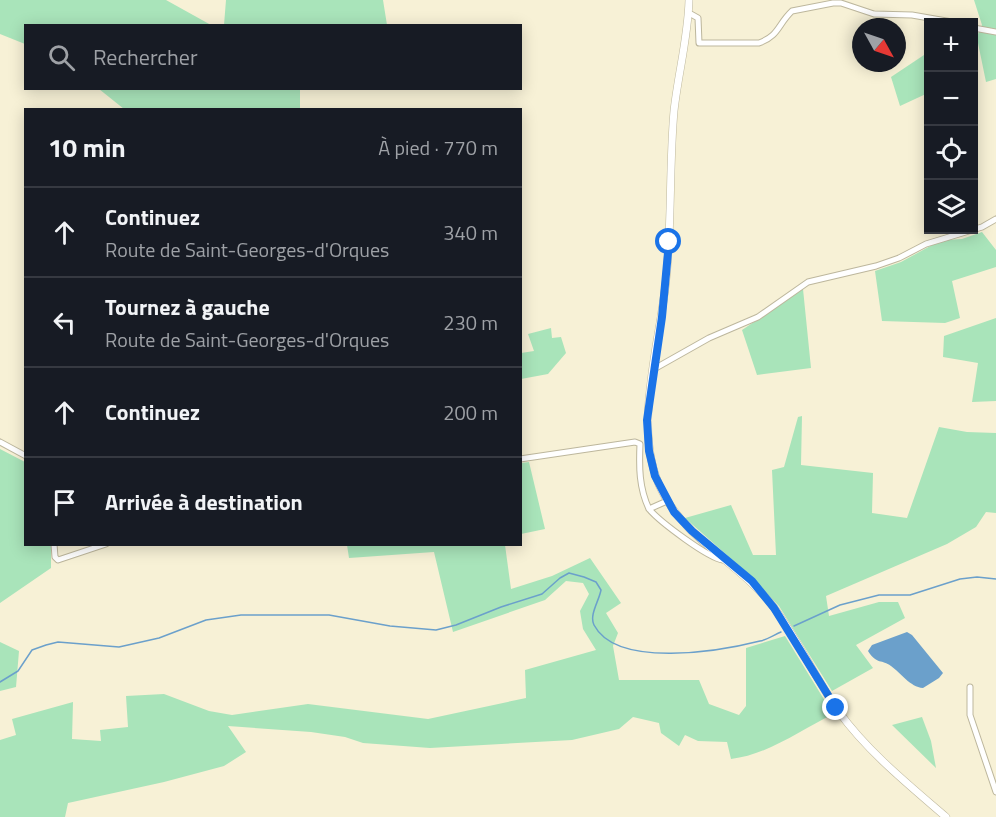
<!DOCTYPE html>
<html lang="fr">
<meta charset="utf-8">
<style>
body{margin:0;font-family:"Titillium Web",sans-serif;background:#20242c;color:#f1f3f6}
.controls{position:absolute;right:18px;top:18px;display:grid;overflow:hidden;border-radius:0px;box-shadow:0 3px 15px #0003}
.controls button{width:54px;height:54px;display:grid;place-items:center;padding:0;border:0;border-bottom:2px solid #363941;background:#171b24;color:#f1f3f6;font:30px sans-serif}
.compass{position:absolute;left:852px;top:18px;width:54px;height:54px;border-radius:50%;background:#171b24;box-shadow:0 3px 15px #0003;rotate:130deg}
.stop{position:absolute;width:18px;height:18px;margin:-14px;border:4px solid #1a73e8;border-radius:50%;background:#fff}
.stop.end{background:#1a73e8;border-color:#fff;box-shadow:0 2px 6px #0008}
.list{margin:0;padding:0;list-style:none}
h2{display:flex;justify-content:space-between;align-items:center;height:78px;margin:0;padding:0 24px;font-size:26px}
h2 small{font-size:20px;font-weight:400;color:#9ea1a6}
.list li{display:grid;grid-template-columns:39px 1fr auto;gap:18px;align-items:center;box-sizing:border-box;height:90px;padding:0 24px;border-top:2px solid #363941}
.list b{display:block;font-size:22px;white-space:nowrap}
.list p{margin:0;font-size:20px;white-space:nowrap;color:#9ea1a6}
.list em{font-size:20px;font-style:normal;color:#9ea1a6}
.icon{flex:none;width:33px;height:33px;fill:none;stroke:currentColor;stroke-width:2;stroke-linecap:round;stroke-linejoin:round}
.map{position:relative;flex:none;width:996px;height:817px;overflow:hidden}
.search{position:absolute;background:#171b24;box-shadow:0 3px 15px #0003;left:24px;top:24px;width:498px;height:66px;display:flex;align-items:center;gap:15px;box-sizing:border-box;padding:0 21px;border-radius:0px;color:#9ea1a6;font-size:22px}
.panel{position:absolute;background:#171b24;box-shadow:0 3px 15px #0003;left:24px;top:108px;width:498px;height:438px;border-radius:0px}
.map>svg:first-child{display:block}
.green{fill:#a9e4ba}
.water{fill:#6ba0cb}
.lines{fill:none;stroke-linecap:round;stroke-linejoin:round}
.stream{stroke:#6ba0cb;stroke-width:1.5}
.minor-casing{stroke:#bdb79d;stroke-width:7}
.tertiary-casing{stroke:#bdb79d;stroke-width:8}
.minor{stroke:#fff;stroke-width:5}
.tertiary{stroke:#fff;stroke-width:7}
.route{stroke:#1a73e8;stroke-width:8}
</style>
<div class="map">
<svg width="996" height="817" viewBox="0 0 996 817">
<rect width="100%" height="100%" fill="#f7f1d6"/>
<!-- green -->
<path class="green" d="M0,0H166L211,25L26,26L25,44L0,34Z
M226,0H383L387,25H224Z
M974,0H996V79L986,82L978,43L974,42V33L978,34L982,25Z
M924,55L928,65V93L900,106L891,77Z
M99,89H300V109H124Z
M982,232L996,250V267L952,281L960,318L945,323L882,321L875,271L901,262L934,244L946,240L962,239Z
M803,289L811,368L757,375L742,330Z
M996,318V401L972,402L978,363L943,357L944,336Z
M551,328L552,338L561,337L566,353L548,374L521,379V353L534,351L528,334Z
M802,416L801,465L873,473L872,513L907,518L939,427L967,432L996,433V513L986,512L976,527L947,544L826,596L829,616L879,602H898L905,618L856,645L873,668L832,691L779,606L745,571L685,518L731,505L753,555H776L772,470L784,467L798,417Z
M0,449L25,462L26,544L51,545V568L0,603Z
M529,462L545,529L521,534V463Z
M347,545H505L511,589L552,576L590,558L621,603L606,613L618,633L613,646L619,680H699L709,704L739,715L746,706V648L785,636L833,714C801,730 767,755 731,759L727,742L698,741L685,735L679,746L661,733L659,723L633,717L619,729L572,740L430,748L363,743L345,737L311,732L228,726L246,752L224,766L164,782L68,803L65,817H0V740L16,735L12,719L73,702L72,739L101,741L100,730L128,727L126,696L164,694L209,711L232,715L308,704L428,719L526,698L525,670L596,650L583,629L580,611L589,594L583,583L566,581L545,600L453,632L434,552L349,558Z
M0,642L19,651L16,687L0,691Z
M922,717L931,741L936,768L892,725Z"/>
<!-- water -->
<path class="water" d="M907,632L912,635L943,673L939,678L923,688C910,687 901,673 891,666C882,659 877,665 868,651L872,645Z"/>
<g class="lines">
<!-- stream -->
<path class="stream" d="M794,626L840,605L879,595H910L960,579L977,577L996,579
M0,682L18,671L32,650L46,645L58,642L119,647L159,638L206,620L241,615H329L390,626L436,630L456,625L501,607L542,594L560,578L569,573L584,577L596,582L601,590C599,601 589,615 594,625C617,669 721,651 760,641C767,640 774,635 781,632"/>
<defs>
<path id="minor" d="M689,13L698,18L699,43H759C779,36 778,24 792,11L833,3H841L874,14L912,15L952,22
M974,28L996,32
M654,369L709,338L758,317L808,282L876,266L899,258L926,244L982,227L996,219
M0,442L26,456
M520,459L635,442L640,444C639,467 639,488 649,509L667,501
M649,509C660,522 708,558 723,560
M54,544L55,557L58,560L106,544
M970,687V715L996,792"/>
<path id="tertiary" d="M689,0C688,38 678,74 674,111C669,167 672,224 666,280C660,345 631,431 662,491C686,540 739,563 772,605C797,638 815,678 839,712C868,752 909,785 946,817"/>
</defs>
<!-- minor casing -->
<use href="#minor" class="minor-casing"/>
<!-- tertiary casing -->
<use href="#tertiary" class="tertiary-casing"/>
<!-- minor -->
<use href="#minor" class="minor"/>
<!-- tertiary -->
<use href="#tertiary" class="tertiary"/>
</g>
<g class="lines">
<!-- route -->
<path class="route" d="M669,242L662,317L647,420L649,451L655,476L674,512L692,531L752,581L774,608L836,708"/>
</g>
</svg>
<div class="controls">
<button>+</button>
<button>−</button>
<button><svg class="icon" aria-label="locate" viewBox="0 0 24 24"><circle cx="12" cy="12" r="6"/><path d="M12 2v4M12 18v4M2 12h4M18 12h4"/></svg></button>
<button><svg class="icon" aria-label="layers" viewBox="0 0 24 24"><path d="M12 4l9 5-9 5-9-5zM3 14l9 5 9-5"/></svg></button>
</div>
<svg class="compass" viewBox="-18 -18 36 36"><path d="M0-13l5 13h-10z" fill="#e53935"/><path d="M0 13l5-13h-10z" fill="#9ea1a6"/></svg>
<div class="stop" style="left:669px;top:242px"></div>
<div class="stop end" style="left:836px;top:708px"></div>
<div class="search"><svg class="icon" aria-label="search" viewBox="0 0 24 24"><circle cx="10" cy="10" r="6"/><path d="M15 15l6 6"/></svg>Rechercher</div>
<section class="panel">
<h2>10 min<small>À pied · 770 m</small></h2>
<ul class="list">
<li><svg class="icon" aria-label="ahead" viewBox="0 0 24 24"><path d="M12 20V5M6 11l6-6 6 6"/></svg><div><b>Continuez</b><p>Route de Saint-Georges-d'Orques</p></div><em>340 m</em></li>
<li><svg class="icon" aria-label="left" viewBox="0 0 24 24"><path d="M17 20v-9H6M10 6l-5 5 5 5"/></svg><div><b>Tournez à gauche</b><p>Route de Saint-Georges-d'Orques</p></div><em>230 m</em></li>
<li><svg class="icon" aria-label="ahead" viewBox="0 0 24 24"><path d="M12 20V5M6 11l6-6 6 6"/></svg><div><b>Continuez</b></div><em>200 m</em></li>
<li><svg class="icon" aria-label="arrive" viewBox="0 0 24 24"><path d="M6 21V4h12l-3 4 3 4H6"/></svg><div><b>Arrivée à destination</b></div></li>
</ul>
</section>
</div>
